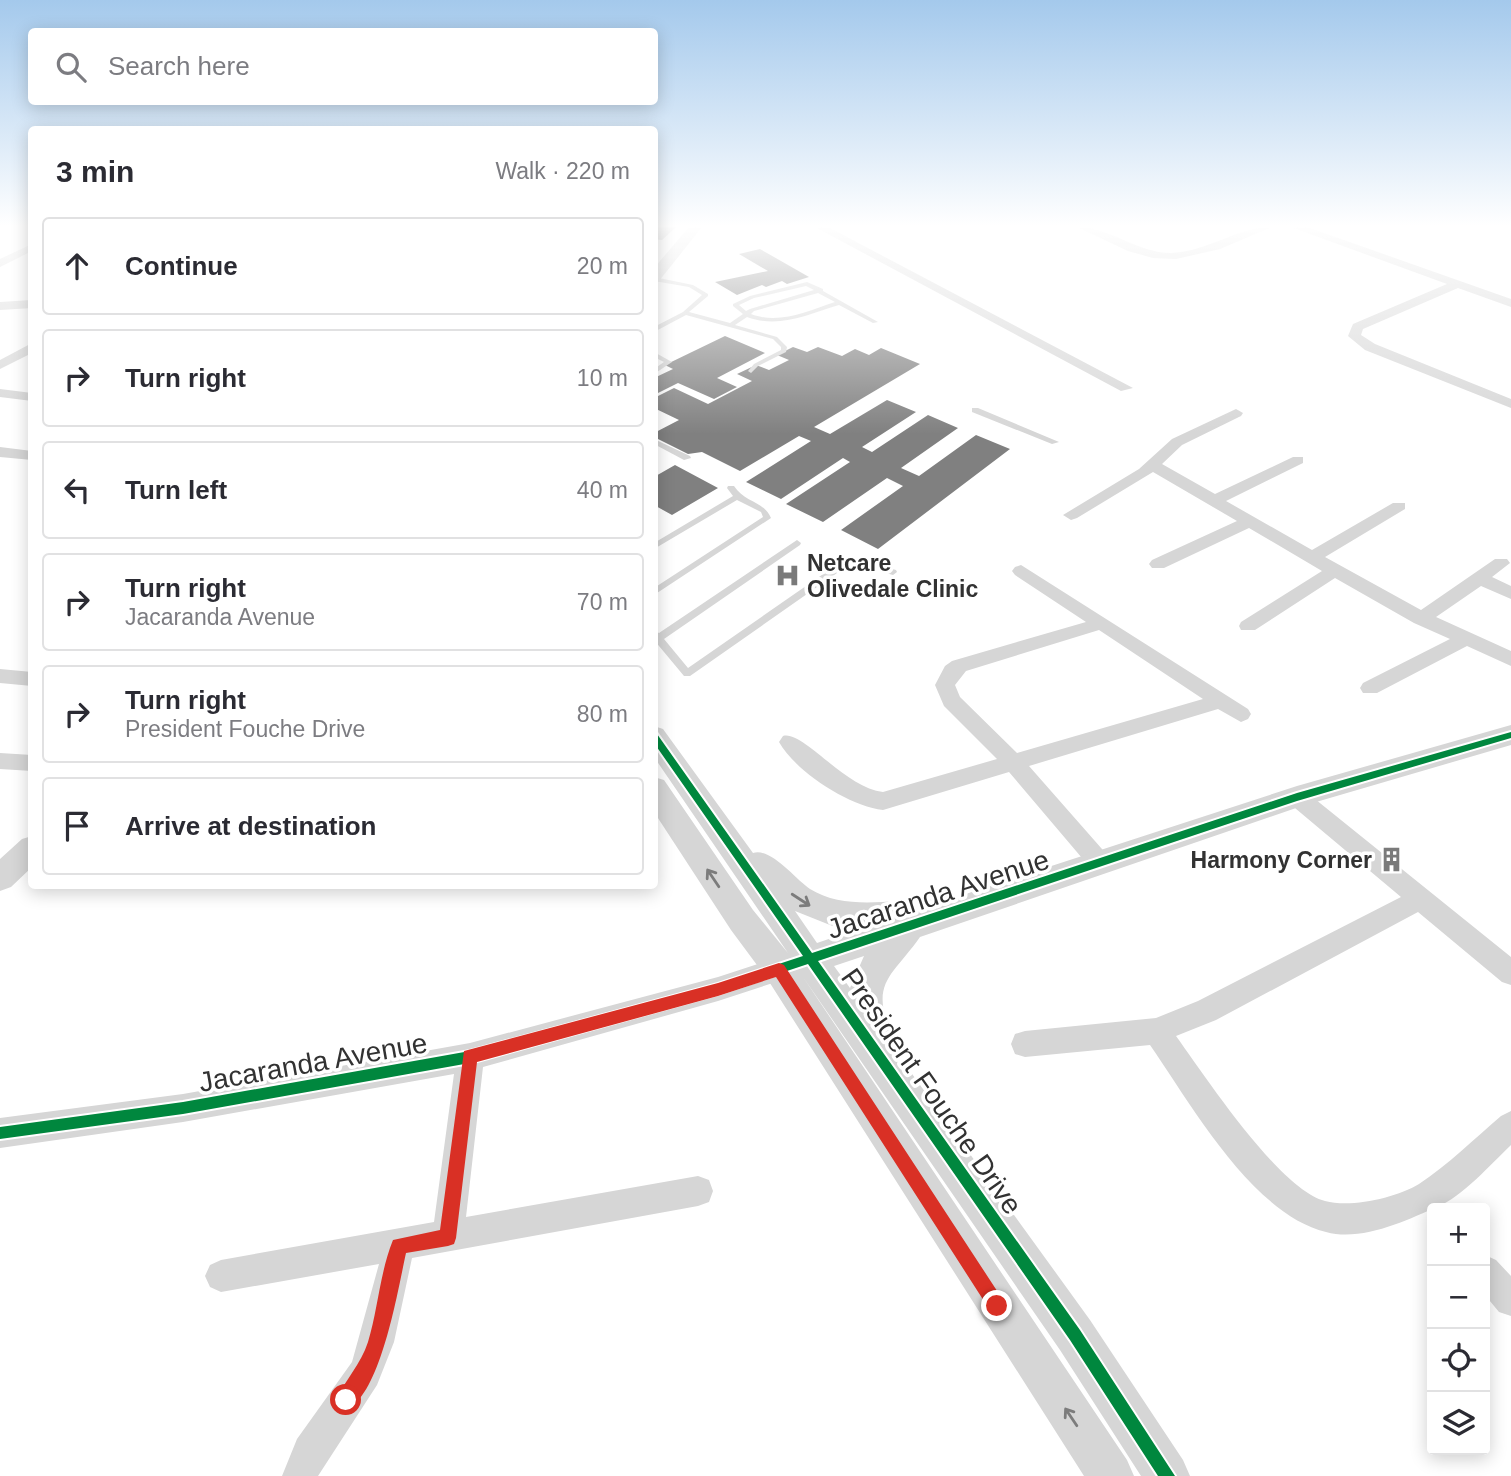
<!DOCTYPE html>
<meta charset="utf-8">
<style>
body{margin:0;font-family:Arial,sans-serif;background:#f7f7f7;color:#2b2b33}
.controls{position:absolute;right:21px;bottom:21px;display:grid;overflow:hidden;border-radius:7px;box-shadow:0 4px 18px #0003}
.controls button{width:63px;height:63px;display:grid;place-items:center;padding:0;border:0;border-bottom:2px solid #e1e1e2;background:#fff;color:#2b2b33;font:35px sans-serif}
.stop{position:absolute;width:21px;height:21px;margin:-16px;border:5px solid #d93025;border-radius:50%;background:#fff}
.stop.end{background:#d93025;border-color:#fff;box-shadow:0 2px 7px #0008}
.list{margin:0;padding:0;list-style:none}
h2{display:flex;justify-content:space-between;align-items:center;height:91px;margin:0;padding:0 28px;font-size:30px}
h2 small{font-size:23px;font-weight:400;color:#7c7c81}
.list li{display:grid;grid-template-columns:46px 1fr auto;gap:21px;align-items:center;box-sizing:border-box;height:98px;margin:0 14px 14px;padding:0 14px;border:2px solid #e1e1e2;border-radius:7px}
.list b{display:block;font-size:26px;white-space:nowrap}
.list p{margin:0;font-size:23px;white-space:nowrap;color:#7c7c81}
.list em{font-size:23px;font-style:normal;color:#7c7c81}
.icon{flex:none;width:38px;height:38px;fill:none;stroke:currentColor;stroke-width:2;stroke-linecap:round;stroke-linejoin:round}
.map{position:relative;flex:none;width:1511px;height:1476px;overflow:hidden}
.search{position:absolute;background:#fff;box-shadow:0 4px 18px #0003;left:28px;top:28px;width:630px;height:77px;display:flex;align-items:center;gap:18px;box-sizing:border-box;padding:0 24px;border-radius:7px;color:#7c7c81;font-size:26px}
.panel{position:absolute;background:#fff;box-shadow:0 4px 18px #0003;left:28px;top:126px;width:630px;height:763px;border-radius:7px}
.map>svg:first-child{display:block}
.building{fill:#808080}
.lines{fill:none;stroke-linecap:round;stroke-linejoin:round}
.service{fill:#d6d6d6;fill-rule:evenodd}
.minor{fill:#d6d6d6;fill-rule:evenodd}
.tertiary{fill:#d6d6d6;fill-rule:evenodd}
.cycleway-casing{stroke:#fff;stroke-width:4}
.cycleway{fill:#00873e;fill-rule:evenodd}
.oneway{stroke:#7c7c7c}
.route{fill:#d93025}
.labels{text-anchor:middle;stroke-width:7;stroke-linejoin:round;paint-order:stroke}
.poi-label{font-size:23px;font-weight:bold;fill:#323232;stroke:#fff;text-anchor:start}
.near-street-label{font-size:28px;fill:#323232;stroke:#fff}
</style>
<div class="map">
<svg width="1511" height="1476" viewBox="0 0 1511 1476">
<rect width="100%" height="100%" fill="#fff"/>
<!-- building -->
<path class="building" d="M654,227H676L662,240L654,239Z
M760,249L809,277L787,284L782,281L766,287L762,285L737,295L715,282L768,271L739,254Z
M725,336L765,353L717,378L737,387L714,399L678,383L654,395V378L673,369L665,365Z
M793,347L807,352L818,347L842,356L855,349L869,355L881,348L920,364L814,427L830,434L887,400L916,412L862,447L872,452L928,415L958,428L901,468L919,476L976,435L1010,449L878,549L841,530L903,486L887,478L823,522L786,504L850,462L843,458L781,499L746,482L811,441L799,436L740,471L702,452L688,454L654,437V433L679,420L654,408V398L674,388L708,404L752,381L737,374L756,365L769,370L789,360L777,355Z
M675,465L718,488L672,515L654,505V477Z"/>
<g class="lines">
<!-- service -->
<path class="service" d="M654,277L693,285L708,294V296L689,312L730,323L743,314L733,306V304L750,296L807,282L823,289V291L878,322L873,323L839,305C809,314 779,329 747,317L735,325L777,337L787,347L786,352L758,366L751,373L748,371L754,364L781,350V347L773,339L686,315L654,332V327L683,312L702,295L689,287L654,281ZM806,286L814,290L750,309L746,311L739,305L754,298ZM818,293L835,302C808,311 779,325 751,314L754,311Z
M654,352L672,362L654,374V369L664,362L654,357Z
M972,408H978L1059,442L1052,444L972,412Z
M654,439L690,456L691,458L684,460L654,444Z
M728,486H734C745,503 764,501 771,518L654,595V588L763,517L761,512L737,500L654,549V543L733,496L727,488Z
M797,540L801,543L800,545L664,639L688,668L842,561L858,559L896,570L897,572L893,575L858,565L847,566L690,676H684L654,640V630L659,633Z"/>
<!-- minor -->
<path class="minor" d="M815,227H828L1133,388L1121,391Z
M1077,227C1110,227 1137,253 1171,253C1207,252 1237,227 1272,227L1220,249L1176,259L1153,258L1128,251Z
M1291,227H1307L1511,299V307L1458,288L1363,329L1361,335L1375,344L1511,399V408L1365,350L1348,336L1353,324L1447,284Z
M32,244V251L0,267V259Z
M32,300V308L0,310V302Z
M32,343V353L0,369V360Z
M0,389L32,393V401L0,397Z
M1236,409L1243,413L1241,416L1182,445L1162,464L1215,494L1293,457H1303V463L1226,501L1312,550L1393,503H1405V509L1325,557L1421,610L1495,559H1507L1510,563L1492,577L1511,586V599L1481,586L1436,617L1511,651V666L1467,646L1377,693H1363L1360,688L1363,683L1450,639L1414,623L1335,578L1255,630H1241L1239,626L1241,622L1322,571L1249,528L1164,568H1152L1149,564L1152,560L1237,521L1153,472L1077,518L1071,520L1063,515L1139,469L1172,439Z
M0,447L32,451V460L0,457Z
M1021,565L1248,709L1251,714L1248,719L1241,722L1218,709L1029,766L1109,857L1113,864L1109,871L1101,874L1093,871L1009,772L883,810C849,806 796,772 779,742L783,736C803,730 845,788 883,792L997,759L944,706L935,685L945,666L952,661L1086,622L1015,575L1012,571L1015,567ZM1099,630L1203,699L1017,753L960,697L955,685L966,671Z
M0,669L32,672V686L0,683Z
M0,753L32,755V771L0,769Z
M1297,788L1305,791L1511,957V985L1502,982L1418,912L1216,1020L1176,1036C1205,1076 1279,1189 1325,1201C1351,1208 1396,1198 1419,1184C1448,1165 1474,1139 1501,1116L1511,1111V1145C1491,1164 1462,1197 1437,1207C1407,1220 1362,1242 1326,1232C1252,1214 1191,1104 1150,1045L1025,1057L1015,1054L1011,1044L1015,1034L1025,1031L1156,1018L1198,1001L1401,897L1289,803L1286,797L1289,791Z
M779,957L788,961L792,969L788,977L779,981L718,1001L483,1067L466,1217L698,1176L709,1180L713,1191L709,1202L698,1206L412,1258L394,1342L377,1385L318,1476H282L297,1439L352,1362L379,1264L221,1292L210,1287L205,1276L210,1265L221,1260L434,1222L454,1074L183,1122L0,1148V1118L183,1094L470,1043L718,977Z
M1485,1255L1496,1260L1511,1276V1316L1499,1312L1485,1295Z"/>
<!-- tertiary -->
<path class="tertiary" d="M689,227H702L659,281L654,282V268Z
M1511,725V745L1299,807L920,937C892,977 869,982 892,1035L889,1042L1090,1320L1183,1460L1190,1476H1141L1060,1350L803,977L1127,1460L1134,1476H1084L768,980L731,930L654,812V777L664,780L753,910L788,953L654,757V726L663,729L753,853C771,847 796,880 810,889C844,910 889,901 927,898L938,903L1297,786ZM795,911L835,927L858,929L817,943ZM864,956L850,988L834,966Z
M32,836V867L11,887L0,891V859L22,839Z"/>
<defs>
<path id="cycleway" d="M1511,732V738L1297,801L818,961L1080,1330L1175,1476H1158L1070,1340L808,964L718,994L470,1063L183,1114L0,1139V1127L183,1102L470,1051L718,984L803,956L654,743V733L657,734L812,953L1297,793Z"/>
</defs>
<!-- cycleway casing -->
<use href="#cycleway" class="cycleway-casing"/>
<!-- cycleway -->
<use href="#cycleway" class="cycleway"/>
</g>
<!-- one-way arrows -->
<defs><path id="oneway-shaft" d="M-6 0H5M1.5-3L5.5 0L1.5 3" fill="none" stroke-width="1.6" stroke-linecap="round" stroke-linejoin="round" transform="scale(1.75)"/></defs>
<g class="oneway">
<use href="#oneway-shaft" transform="translate(713 878) rotate(-124)"/>
<use href="#oneway-shaft" transform="translate(801 900) rotate(33)"/>
<use href="#oneway-shaft" transform="translate(1071 1417) rotate(-124)"/>
</g>
<!-- sky -->
<linearGradient id="sky" x2="0" y2="1"><stop stop-color="#a4c9ec"/><stop offset="0.52" stop-color="#fff"/><stop offset="1" stop-color="#fff" stop-opacity="0"/></linearGradient>
<rect width="1511" height="434" fill="url(#sky)"/>
<!-- route -->
<path class="route" d="M779,963L784,965L1003,1300L1006,1306L1003,1312L997,1315L991,1312L776,977L718,996L477,1062L456,1238L454,1244L448,1246L406,1253C398,1289 381,1395 346,1410L339,1407L336,1400C345,1380 361,1364 368,1342C378,1309 380,1272 393,1240L440,1230L464,1051L718,983Z"/>
<!-- icons -->
<defs>
<symbol id="hospital-bare" viewBox="-9 -9 18 18"><path d="M-5-5h3v3.5h4V-5h3V5h-3V1.5h-4V5h-3Z" fill="#7a7a7a" stroke="#fff" stroke-width="2.5" paint-order="stroke"/></symbol>
<symbol id="building-bare" viewBox="-9 -9 18 18"><path d="M-4-6H4V6H1V3H-1V6H-4ZM-2.5-4.3h1.7v1.8h-1.7ZM.8-4.3h1.7v1.8H.8ZM-2.5-1h1.7V.8h-1.7ZM.8-1h1.7V.8H.8Z" fill="#7a7a7a" stroke="#fff" stroke-width="2.5" paint-order="stroke"/></symbol>
</defs>
<g fill-rule="evenodd">
<use href="#hospital-bare" x="770" y="558" width="35" height="35"/>
<use href="#building-bare" x="1374" y="842" width="35" height="35"/>
</g>
<g class="labels">
<!-- poi labels -->
<g class="poi-label">
<text x="807" y="571">Netcare<tspan x="807" dy="26">Olivedale Clinic</tspan></text>
<text x="1372" y="868" text-anchor="end">Harmony Corner</text>
</g>
<!-- near-street labels -->
<g class="near-street-label">
<text transform="translate(938 894) rotate(-18)" y="10">Jacaranda Avenue</text>
<text transform="translate(313 1062) rotate(-10)" y="10">Jacaranda Avenue</text>
<text transform="translate(932 1091) rotate(55)" y="10">President Fouche Drive</text>
</g>
</g>
</svg>
<div class="controls">
<button>+</button>
<button>−</button>
<button><svg class="icon" aria-label="locate" viewBox="0 0 24 24"><circle cx="12" cy="12" r="6"/><path d="M12 2v4M12 18v4M2 12h4M18 12h4"/></svg></button>
<button><svg class="icon" aria-label="layers" viewBox="0 0 24 24"><path d="M12 4l9 5-9 5-9-5zM3 14l9 5 9-5"/></svg></button>
</div>
<div class="stop" style="left:346px;top:1400px"></div>
<div class="stop end" style="left:997px;top:1306px"></div>
<div class="search"><svg class="icon" aria-label="search" viewBox="0 0 24 24"><circle cx="10" cy="10" r="6"/><path d="M15 15l6 6"/></svg>Search here</div>
<section class="panel">
<h2>3 min<small>Walk · 220 m</small></h2>
<ul class="list">
<li><svg class="icon" aria-label="ahead" viewBox="0 0 24 24"><path d="M12 20V5M6 11l6-6 6 6"/></svg><div><b>Continue</b></div><em>20 m</em></li>
<li><svg class="icon" aria-label="right" viewBox="0 0 24 24"><path d="M7 20v-9h11M14 6l5 5-5 5"/></svg><div><b>Turn right</b></div><em>10 m</em></li>
<li><svg class="icon" aria-label="left" viewBox="0 0 24 24"><path d="M17 20v-9H6M10 6l-5 5 5 5"/></svg><div><b>Turn left</b></div><em>40 m</em></li>
<li><svg class="icon" aria-label="right" viewBox="0 0 24 24"><path d="M7 20v-9h11M14 6l5 5-5 5"/></svg><div><b>Turn right</b><p>Jacaranda Avenue</p></div><em>70 m</em></li>
<li><svg class="icon" aria-label="right" viewBox="0 0 24 24"><path d="M7 20v-9h11M14 6l5 5-5 5"/></svg><div><b>Turn right</b><p>President Fouche Drive</p></div><em>80 m</em></li>
<li><svg class="icon" aria-label="arrive" viewBox="0 0 24 24"><path d="M6 21V4h12l-3 4 3 4H6"/></svg><div><b>Arrive at destination</b></div></li>
</ul>
</section>
</div>
